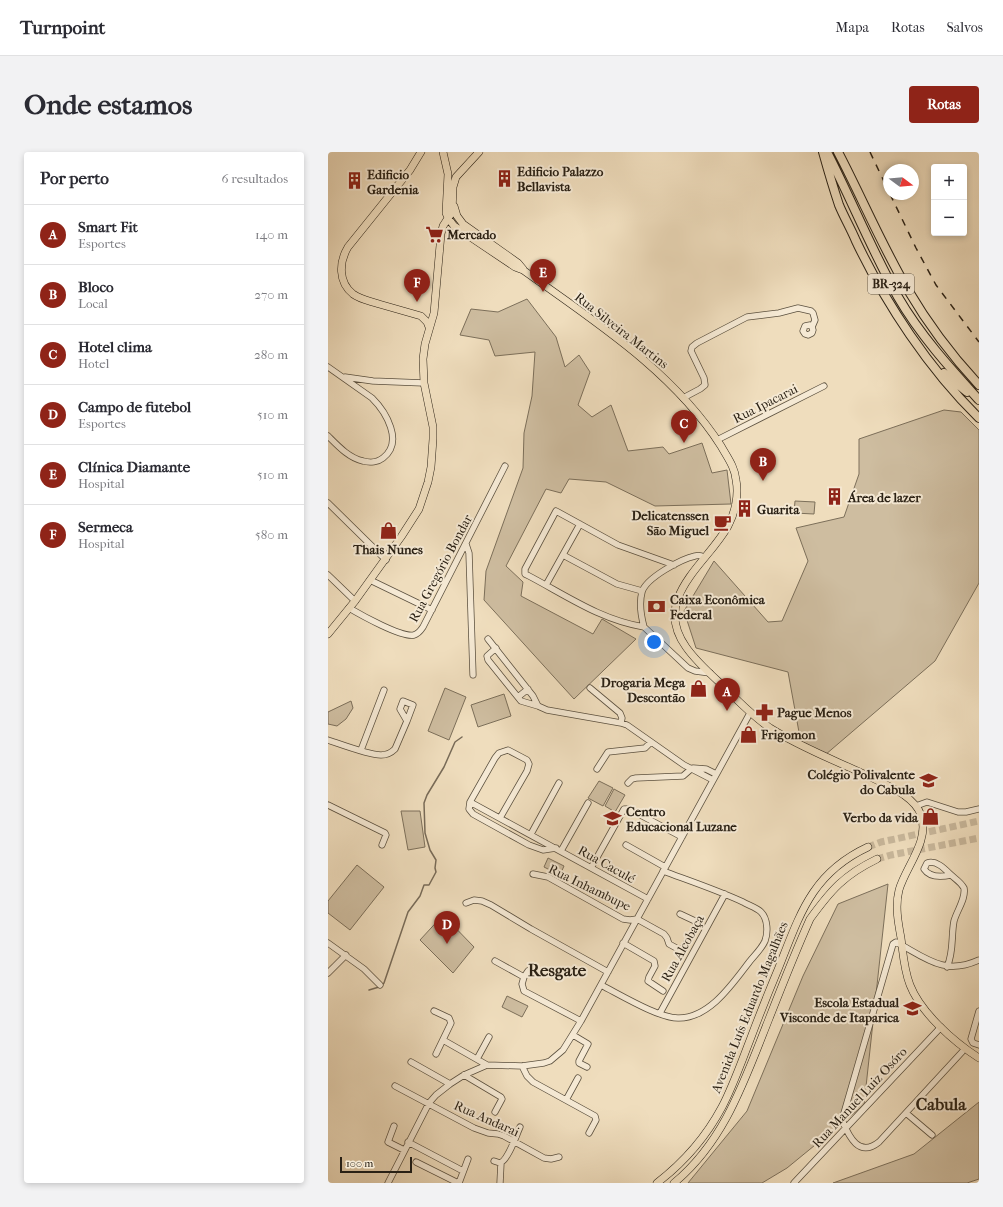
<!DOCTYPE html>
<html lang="pt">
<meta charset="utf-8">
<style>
body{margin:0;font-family:"IM FELL French Canon",serif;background:#f2f2f3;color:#2b2b33}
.controls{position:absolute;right:12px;top:12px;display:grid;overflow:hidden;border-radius:4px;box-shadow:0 2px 6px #0003}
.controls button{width:36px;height:36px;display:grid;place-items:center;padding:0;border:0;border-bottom:1px solid #e1e1e2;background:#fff;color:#2b2b33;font:20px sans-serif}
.compass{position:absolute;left:555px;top:12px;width:36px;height:36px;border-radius:50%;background:#fff;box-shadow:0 2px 6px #0003;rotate:106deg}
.scale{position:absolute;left:12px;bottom:10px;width:72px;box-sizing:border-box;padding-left:4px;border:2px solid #2a2115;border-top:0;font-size:11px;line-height:14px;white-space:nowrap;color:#2a2115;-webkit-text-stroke:3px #f5e9d4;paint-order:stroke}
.you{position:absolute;left:326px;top:490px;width:14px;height:14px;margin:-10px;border:3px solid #fff;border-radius:50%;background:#1a73e8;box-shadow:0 0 0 6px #1a73e833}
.badge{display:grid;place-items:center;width:26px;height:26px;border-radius:50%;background:#8f2418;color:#fff;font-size:13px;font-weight:700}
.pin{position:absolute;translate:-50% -33px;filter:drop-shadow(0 1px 2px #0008)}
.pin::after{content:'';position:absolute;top:21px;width:14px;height:12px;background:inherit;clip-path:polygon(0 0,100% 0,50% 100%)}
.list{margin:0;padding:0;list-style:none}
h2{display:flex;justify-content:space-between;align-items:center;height:52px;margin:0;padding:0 16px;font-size:17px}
h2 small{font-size:13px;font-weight:400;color:#7c7c81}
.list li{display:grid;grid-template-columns:26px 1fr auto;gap:12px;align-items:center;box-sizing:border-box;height:60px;padding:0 16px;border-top:1px solid #e1e1e2}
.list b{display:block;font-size:15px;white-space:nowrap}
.list p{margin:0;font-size:13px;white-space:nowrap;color:#7c7c81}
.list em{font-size:13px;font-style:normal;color:#7c7c81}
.map{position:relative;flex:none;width:651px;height:1031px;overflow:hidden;border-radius:4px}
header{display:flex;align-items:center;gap:24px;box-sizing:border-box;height:56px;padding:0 20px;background:#fff;border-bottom:1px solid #e1e1e2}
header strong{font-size:19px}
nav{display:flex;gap:22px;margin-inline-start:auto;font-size:14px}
.intro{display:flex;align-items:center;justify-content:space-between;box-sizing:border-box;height:96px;padding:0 24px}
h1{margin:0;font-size:28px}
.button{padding:10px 18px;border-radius:4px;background:#8f2418;color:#fff;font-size:14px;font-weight:700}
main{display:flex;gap:24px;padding:0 24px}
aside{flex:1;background:#fff;border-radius:4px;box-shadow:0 2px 6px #0003}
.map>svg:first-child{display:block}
.green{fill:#cebda0;stroke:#7c6f5a}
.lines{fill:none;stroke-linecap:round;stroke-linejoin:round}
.stream{stroke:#786b58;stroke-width:1.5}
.major-tunnel{stroke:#c8b79b;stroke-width:7;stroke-dasharray:7 3.5;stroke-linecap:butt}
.minor-casing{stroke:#5b503f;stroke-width:7}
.major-casing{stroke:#2a2115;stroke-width:8}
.highway-casing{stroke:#2a2115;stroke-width:10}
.minor{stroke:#f5e9d4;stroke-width:5.5}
.major{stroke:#efddbd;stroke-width:7}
.highway{stroke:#efddbd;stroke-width:8}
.rail{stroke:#2a2115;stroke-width:1.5;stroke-dasharray:7 7;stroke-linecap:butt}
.labels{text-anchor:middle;stroke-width:4;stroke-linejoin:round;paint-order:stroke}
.shield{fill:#f5e9d4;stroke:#675d4e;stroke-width:1}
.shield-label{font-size:12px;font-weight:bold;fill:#2a2115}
.poi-label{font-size:13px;font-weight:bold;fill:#2a2115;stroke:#f5e9d4;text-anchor:start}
.street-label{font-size:13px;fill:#2a2115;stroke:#f5e9d4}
.district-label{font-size:17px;font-weight:bold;fill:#2a2115;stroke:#f5e9d4}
</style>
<header>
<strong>Turnpoint</strong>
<nav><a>Mapa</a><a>Rotas</a><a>Salvos</a></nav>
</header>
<div class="intro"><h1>Onde estamos</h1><a class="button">Rotas</a></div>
<main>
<aside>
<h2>Por perto<small>6 resultados</small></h2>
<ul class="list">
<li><span class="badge">A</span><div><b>Smart Fit</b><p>Esportes</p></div><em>140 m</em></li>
<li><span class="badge">B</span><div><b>Bloco</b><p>Local</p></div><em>270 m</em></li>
<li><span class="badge">C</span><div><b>Hotel clima</b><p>Hotel</p></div><em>280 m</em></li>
<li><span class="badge">D</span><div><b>Campo de futebol</b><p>Esportes</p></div><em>510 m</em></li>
<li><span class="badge">E</span><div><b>Clínica Diamante</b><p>Hospital</p></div><em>510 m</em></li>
<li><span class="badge">F</span><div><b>Sermeca</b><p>Hospital</p></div><em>580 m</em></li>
</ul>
</aside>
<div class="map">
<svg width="651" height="1031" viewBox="0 0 651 1031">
<rect width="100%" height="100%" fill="#efddbd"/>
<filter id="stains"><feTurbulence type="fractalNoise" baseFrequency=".005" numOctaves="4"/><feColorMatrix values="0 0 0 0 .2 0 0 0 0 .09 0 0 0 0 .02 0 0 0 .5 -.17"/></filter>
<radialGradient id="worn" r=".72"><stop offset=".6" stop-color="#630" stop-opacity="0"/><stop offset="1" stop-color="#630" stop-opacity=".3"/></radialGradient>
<!-- green -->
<path class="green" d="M199,147L228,185L237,215L251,203L262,220L250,253L264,265L283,253L300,299L335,295L341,302L374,291L384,321L399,318L403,352L327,354L278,330L241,327L233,341L218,337L178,414L195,430L193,444L265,482L274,467L308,487L246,547L156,448L158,419L195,316L196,281L204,244L207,200L167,204L161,188L132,183L143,157L170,160Z
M616,258L633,260L651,278V431L607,509L497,603L473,591L460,520L368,496L356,459L386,409L440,470L454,469L480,409L468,376L516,365L531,322V287Z
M467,349L487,350L486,362L466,361Z
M117,536L138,545L121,588L100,579Z
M176,542L183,564L150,575L143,553Z
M23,549L25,556L18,567L9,574L0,572V560Z
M271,629L285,636L275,654L260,646Z
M286,637L297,643L287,660L277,654Z
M73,659H92L97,695L80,698Z
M220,706L236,714L232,723L216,715Z
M29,713L56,735L22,778L0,761V749Z
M560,732L536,953L459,1016L434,1031H360L419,959L475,824L510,752Z
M115,763L146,795L125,821L92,788Z
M179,844L200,854L194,865L174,855Z
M651,950V1027L639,1031H505L586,1002Z"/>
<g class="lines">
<!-- stream -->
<path class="stream" d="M54,833L56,831L80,760L92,744L96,733H101L108,720L107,716L108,708L102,698L97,681L96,651L99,643L116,615L127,590L134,585
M41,838L51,835"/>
<!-- major-tunnel -->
<path class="major-tunnel" d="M540,695L553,690L651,669
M549,707L563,703L651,686"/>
<defs>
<path id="minor" d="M0,215L44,246C58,260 76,290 55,306C50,310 42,311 35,309C21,306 10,294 0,284
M17,225L45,229L96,231
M355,246L372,237L377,233L376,226L363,199L364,195L369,191L419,165L451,161L470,156L483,159L485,161L487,168L484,175L485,178L484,181L480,183L477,182L475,179L477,174L482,173L484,175
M389,288L496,234
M0,351L58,408
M138,392L141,401L145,523
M235,403L289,432L314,439
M0,423L27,449
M42,428L104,458
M218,433L252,372
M21,456C33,463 74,486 86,483C90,482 93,478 95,475L177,314
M316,475C273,468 239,444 201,424L197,422V417L228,359L290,393L346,413
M316,475C313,464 311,451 314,440C318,426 353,407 367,404C370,403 374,404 376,405
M316,475L360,516L367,519L382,521
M160,487L205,544L210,554L219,558L293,571L299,573L356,613L385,628
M168,496L159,504L160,508L193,549L210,554
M262,536L292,561L294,566L293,571
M190,545L200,537
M75,549L85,553L79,569L72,557Z
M0,588C12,592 41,603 53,603C58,603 63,601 67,597L79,569
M33,598L56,538
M365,616L378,617L388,622
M269,617L280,600L317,596L323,590
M300,631L304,627L308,626L355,624L363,617
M142,650L320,747
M0,653L57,681L58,683L54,693
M588,654L599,650L630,660H638L651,657
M172,666L199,619L201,612L199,608L180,598L171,601L167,606L142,650L141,657L145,662L201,693L215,698L228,696
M203,682L231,631
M298,693L337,715
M233,699L260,651
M263,716L296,657H300L305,659L354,685
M205,722L220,725L295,767L302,768L309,767L336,782L339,786L341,792L352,798L356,795L369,773L367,769L352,762
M138,751L146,748L154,749L163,753L203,777L280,820
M0,791L36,817L52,833
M295,791L326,809L327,814L321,825L320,829L335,839
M167,809L196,825L194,832L196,839L253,869
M619,815C626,800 623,784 626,769C629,758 638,747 636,736C632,729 627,727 622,722C616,716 608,708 599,711L596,717C602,726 614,725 623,723
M0,821L18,803
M196,825L200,819
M273,833C291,842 332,867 351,866C382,866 405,831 422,809C427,803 434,796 437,789C440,781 440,767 433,760C429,756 420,753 415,750C389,738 362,729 335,719
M106,859L121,866L123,871L108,902
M651,859L643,887L645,891L651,893
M332,861L397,742
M245,883L260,892L251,909V911L259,915
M115,888L159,913
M634,900L551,990C531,1006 521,985 514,968L565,792L568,790C598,806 616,824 651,808
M149,907L161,885
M83,910L122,932
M194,914L199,924L205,930L267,964L268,968L261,981
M136,923L173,945L174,947L167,960
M67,934L146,976L160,981L170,982L176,984L216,1006L223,1007L231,1005
M238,948L250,926
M578,961L604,983
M66,974L60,990L76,998
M80,990L135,1019
M166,1009L172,1011C180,1008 188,984 192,975
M88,1010L130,1031
M60,1031L101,951L108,943L122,932L136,923L159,913L194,914L216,911L222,909L235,898L253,869L422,561
M131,1031L140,1007
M172,1031L173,1011
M466,1031L613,875"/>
<path id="major" d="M93,0L82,18L20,95C11,110 10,130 25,142C33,148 43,149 51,152C65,156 79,160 93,164L99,170L101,175
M115,0L120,22L118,61L120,66L126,74L187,115L195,118C266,169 345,219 393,294C399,305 407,315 408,328C411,343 407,361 400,374C379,412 323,446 358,495C367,508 379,519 391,530C407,546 423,563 442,576C472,595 506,608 538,623C551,629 564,635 576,643C583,648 590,654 593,663C602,689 578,714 571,738C567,754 570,770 573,786C575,801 576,818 582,833C593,861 626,890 651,906
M126,54L129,64L135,72L190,111L195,117
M0,482L27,449L73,385L91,357L100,330L103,315L105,287V275L96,231L95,207L97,192L106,161L113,82L115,74L124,60L125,35L128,25L151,0
M329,1031C355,1011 378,985 394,955C405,934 413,911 422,888C431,864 441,839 451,815C472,762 484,721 540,695
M346,1031C393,992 413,938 435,882C450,844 465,805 482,767C503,738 516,723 549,707"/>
<path id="highway" d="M495,0C500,18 505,35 511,53C516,65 523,77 528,89C558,152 601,217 651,266
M510,0C534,46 554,94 580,138C600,172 624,204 651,233
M500,2C524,49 544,99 570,145C592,183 622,216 651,248
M616,221L639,240"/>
</defs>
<!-- minor casing -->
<use href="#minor" class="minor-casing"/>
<!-- major casing -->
<use href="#major" class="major-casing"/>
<!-- highway casing -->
<use href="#highway" class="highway-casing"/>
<!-- minor -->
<use href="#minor" class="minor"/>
<!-- major -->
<use href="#major" class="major"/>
<!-- highway -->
<use href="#highway" class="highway"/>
<!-- rail -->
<path class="rail" d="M542,0L561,40
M562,42L588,96L608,133L651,190"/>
</g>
<!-- icons -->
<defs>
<symbol id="building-bare" viewBox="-9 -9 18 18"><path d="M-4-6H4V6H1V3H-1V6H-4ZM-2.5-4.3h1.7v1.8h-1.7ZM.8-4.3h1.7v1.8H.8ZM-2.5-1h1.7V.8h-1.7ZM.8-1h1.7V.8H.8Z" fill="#8f2418" stroke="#f5e9d4" stroke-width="2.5" paint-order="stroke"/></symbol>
<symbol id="supermarket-bare" viewBox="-9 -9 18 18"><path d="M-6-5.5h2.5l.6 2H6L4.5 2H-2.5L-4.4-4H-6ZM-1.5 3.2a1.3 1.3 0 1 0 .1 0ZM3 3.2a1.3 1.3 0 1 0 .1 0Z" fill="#8f2418" stroke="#f5e9d4" stroke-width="2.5" paint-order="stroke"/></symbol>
<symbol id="cafe-bare" viewBox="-9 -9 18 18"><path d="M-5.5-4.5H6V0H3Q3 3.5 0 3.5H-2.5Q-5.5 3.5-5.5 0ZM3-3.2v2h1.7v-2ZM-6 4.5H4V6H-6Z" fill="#8f2418" stroke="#f5e9d4" stroke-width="2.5" paint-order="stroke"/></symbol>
<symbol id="shop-bare" viewBox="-9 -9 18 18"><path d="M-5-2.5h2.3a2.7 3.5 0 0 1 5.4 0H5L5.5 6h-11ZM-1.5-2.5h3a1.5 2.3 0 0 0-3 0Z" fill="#8f2418" stroke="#f5e9d4" stroke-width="2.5" paint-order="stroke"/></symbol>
<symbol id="bank-bare" viewBox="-9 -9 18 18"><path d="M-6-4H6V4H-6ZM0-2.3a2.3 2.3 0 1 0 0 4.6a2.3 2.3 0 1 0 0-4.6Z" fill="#8f2418" stroke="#f5e9d4" stroke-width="2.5" paint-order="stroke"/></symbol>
<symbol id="pharmacy-bare" viewBox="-9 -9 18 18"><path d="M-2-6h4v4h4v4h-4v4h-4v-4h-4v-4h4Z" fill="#8f2418" stroke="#f5e9d4" stroke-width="2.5" paint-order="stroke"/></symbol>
<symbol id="school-bare" viewBox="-9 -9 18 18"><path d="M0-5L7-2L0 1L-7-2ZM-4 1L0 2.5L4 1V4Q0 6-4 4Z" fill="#8f2418" stroke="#f5e9d4" stroke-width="2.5" paint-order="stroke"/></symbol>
</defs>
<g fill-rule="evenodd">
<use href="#building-bare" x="164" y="14" width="25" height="25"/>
<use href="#building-bare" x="14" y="16" width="25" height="25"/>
<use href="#supermarket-bare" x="94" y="70" width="25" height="25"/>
<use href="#building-bare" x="494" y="332" width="25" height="25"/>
<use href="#building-bare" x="404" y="344" width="25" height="25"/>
<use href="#cafe-bare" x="382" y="358" width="25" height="25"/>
<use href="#shop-bare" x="48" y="366" width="25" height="25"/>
<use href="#bank-bare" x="316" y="442" width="25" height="25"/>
<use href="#shop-bare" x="358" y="524" width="25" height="25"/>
<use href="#pharmacy-bare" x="424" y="548" width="25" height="25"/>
<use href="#shop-bare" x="408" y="570" width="25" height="25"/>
<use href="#school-bare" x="588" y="616" width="25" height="25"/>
<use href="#shop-bare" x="590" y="652" width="25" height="25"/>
<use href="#school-bare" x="272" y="654" width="25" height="25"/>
<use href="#school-bare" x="572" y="844" width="25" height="25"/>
</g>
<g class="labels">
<!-- shield labels -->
<rect class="shield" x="540" y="122" width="46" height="20" rx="3"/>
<g class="shield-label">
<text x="563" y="136">BR-324</text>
</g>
<!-- poi labels -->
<g class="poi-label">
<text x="189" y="24">Edificio Palazzo<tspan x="189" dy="15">Bellavista</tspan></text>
<text x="39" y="27">Edificio<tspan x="39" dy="15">Gardenia</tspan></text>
<text x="119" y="87">Mercado</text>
<text x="520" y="350">Área de lazer</text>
<text x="429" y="362">Guarita</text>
<text x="381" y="368" text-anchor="end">Delicatenssen<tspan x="381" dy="15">São Miguel</tspan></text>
<text x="60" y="402" text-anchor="middle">Thais Nunes</text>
<text x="342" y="452">Caixa Econômica<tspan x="342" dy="15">Federal</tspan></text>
<text x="357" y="535" text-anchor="end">Drogaria Mega<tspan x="357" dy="15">Descontão</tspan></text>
<text x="449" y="565">Pague Menos</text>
<text x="433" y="587">Frigomon</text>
<text x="587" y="627" text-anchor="end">Colégio Polivalente<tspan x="587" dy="15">do Cabula</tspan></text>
<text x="298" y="664">Centro<tspan x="298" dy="15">Educacional Luzane</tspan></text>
<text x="590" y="670" text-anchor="end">Verbo da vida</text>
<text x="571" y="855" text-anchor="end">Escola Estadual<tspan x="571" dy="15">Visconde de Itaparica</tspan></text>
</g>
<!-- street labels -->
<g class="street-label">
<text transform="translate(294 178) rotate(38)" y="5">Rua Silveira Martins</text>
<text transform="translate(437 251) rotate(-27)" y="5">Rua Ipacarai</text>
<text transform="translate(112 416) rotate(-62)" y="5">Rua Gregório Bondar</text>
<text transform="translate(279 712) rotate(29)" y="5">Rua Caculé</text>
<text transform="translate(262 735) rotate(26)" y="5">Rua Inhambupe</text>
<text transform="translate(354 796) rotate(-61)" y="5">Rua Alcobaça</text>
<text transform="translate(421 855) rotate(-68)" y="5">Avenida Luís Eduardo Magalhães</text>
<text transform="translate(531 945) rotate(-47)" y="5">Rua Manuel Luiz Osóro</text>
<text transform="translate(159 966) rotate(24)" y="5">Rua Andarai</text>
</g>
<!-- district labels -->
<g class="district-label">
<text x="229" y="824">Resgate</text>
<text x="613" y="958">Cabula</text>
</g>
</g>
<rect width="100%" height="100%" filter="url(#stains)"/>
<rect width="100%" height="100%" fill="url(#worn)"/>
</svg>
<div class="controls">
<button>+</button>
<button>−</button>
</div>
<svg class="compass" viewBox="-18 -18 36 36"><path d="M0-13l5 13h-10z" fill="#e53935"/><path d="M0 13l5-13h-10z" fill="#7c7c81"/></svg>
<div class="scale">100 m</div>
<div class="you"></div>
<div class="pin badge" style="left:399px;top:559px">A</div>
<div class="pin badge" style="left:435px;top:329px">B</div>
<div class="pin badge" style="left:356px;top:291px">C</div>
<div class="pin badge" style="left:119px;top:792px">D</div>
<div class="pin badge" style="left:215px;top:140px">E</div>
<div class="pin badge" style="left:89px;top:150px">F</div>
</div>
</main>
